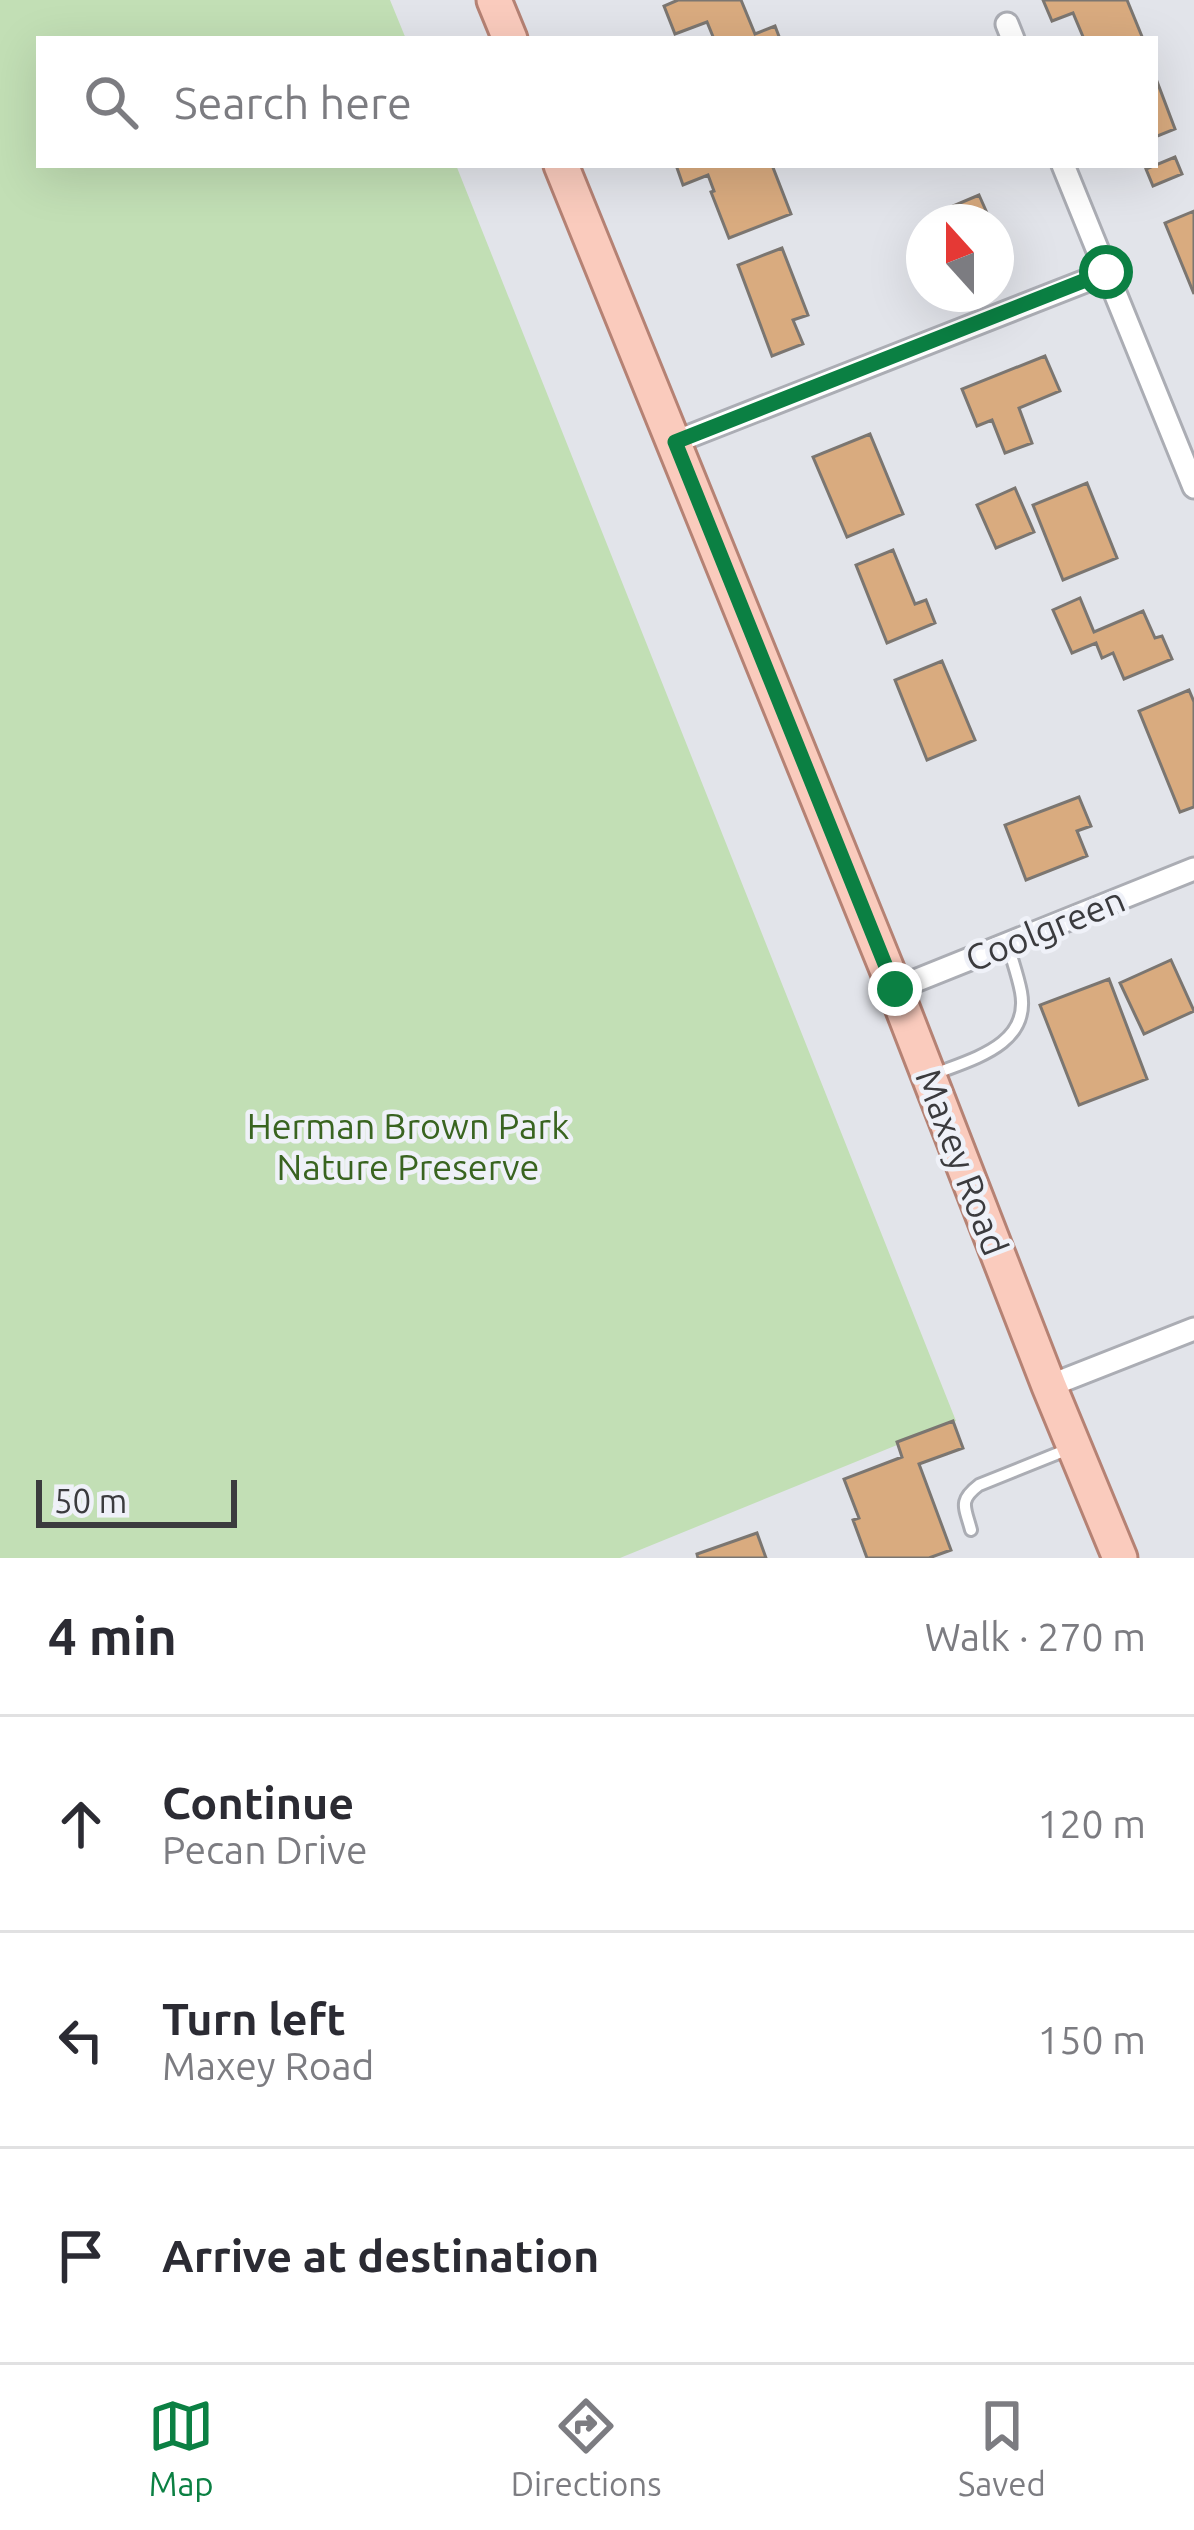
<!DOCTYPE html>
<meta charset="utf-8">
<style>
body{margin:0;font-family:Ubuntu,sans-serif;background:#f2f2f3;color:#2b2b33}
.compass{position:absolute;left:906px;top:204px;width:108px;height:108px;border-radius:50%;background:#fff;box-shadow:0 12px 48px #0002;rotate:339deg}
.scale{position:absolute;left:36px;bottom:30px;width:201px;box-sizing:border-box;padding-left:12px;border:6px solid #3b3b3e;border-top:0;font-size:33px;line-height:42px;white-space:nowrap;color:#3b3b3e;-webkit-text-stroke:9px #eff1f8;paint-order:stroke}
.stop{position:absolute;width:36px;height:36px;margin:-27px;border:9px solid #0b8043;border-radius:50%;background:#fff}
.stop.end{background:#0b8043;border-color:#fff;box-shadow:0 3px 12px #0008}
.list{margin:0;padding:0;list-style:none}
h2{display:flex;justify-content:space-between;align-items:center;height:156px;margin:0;padding:0 48px;font-size:51px}
h2 small{font-size:39px;font-weight:400;color:#7c7c81}
.list li{display:grid;grid-template-columns:78px 1fr auto;gap:36px;align-items:center;box-sizing:border-box;height:216px;padding:0 48px;border-top:3px solid #e1e1e2}
.list b{display:block;font-size:45px;white-space:nowrap}
.list p{margin:0;font-size:39px;white-space:nowrap;color:#7c7c81}
.list em{font-size:39px;font-style:normal;color:#7c7c81}
.icon{flex:none;width:66px;height:66px;fill:none;stroke:currentColor;stroke-width:2;stroke-linecap:round;stroke-linejoin:round}
.map{position:relative;flex:none;width:1194px;height:1558px;overflow:hidden}
.search{position:absolute;background:#fff;box-shadow:0 12px 48px #0002;left:36px;right:36px;top:36px;height:132px;display:flex;align-items:center;gap:30px;box-sizing:border-box;padding:0 42px;border-radius:0px;color:#7c7c81;font-size:45px}
.sheet{height:804px;background:#fff}
nav{display:flex;justify-content:space-around;align-items:center;box-sizing:border-box;height:168px;border-top:3px solid #e1e1e2;background:#fff;font-size:33px;color:#7c7c81}
nav a{display:grid;justify-items:center;gap:6px}
nav .on{color:#0b8043}
.map>svg:first-child{display:block}
.green{fill:#c2dfb5}
.building{fill:#d9ab7f;stroke:#7b7671;stroke-width:3}
.lines{fill:none;stroke-linecap:round;stroke-linejoin:round}
.service-casing{stroke:#abadb4;stroke-width:16}
.minor-casing{stroke:#abadb4;stroke-width:27}
.primary-casing{stroke:#b58274;stroke-width:39}
.service{stroke:#fff;stroke-width:10}
.minor{stroke:#fff;stroke-width:21}
.primary{stroke:#facbbd;stroke-width:33}
.route{stroke:#0b8043;stroke-width:15}
.labels{text-anchor:middle;stroke-width:9;stroke-linejoin:round;paint-order:stroke}
.street-label{font-size:36px;fill:#3b3b3e;stroke:#eff1f8}
.park-label{font-size:36px;fill:#396420;stroke:#eff1f8}
</style>
<div class="map">
<svg width="1194" height="1558" viewBox="0 0 1194 1558">
<rect width="100%" height="100%" fill="#e2e4ea"/>
<!-- green -->
<path class="green" d="M0,0H390L406,39H39V165H456L956,1421L620,1558H0Z"/>
<!-- building -->
<path class="building" d="M678,0H741L755,34L775,26L780,39H714L707,22L675,34L664,6Z
M1043,0H1127L1143,39H1084L1073,13L1052,21Z
M1155,76L1175,129L1155,137Z
M1175,157L1182,174L1153,186L1146,169Z
M676,165H772L791,214L729,238L711,192L714,191L708,175L683,185Z
M979,195L991,222H931L929,216Z
M1194,211V294L1165,223Z
M782,248L808,315L793,320L803,344L772,356L738,265Z
M1045,356L1060,391L1019,408L1032,443L1005,453L992,420L977,426L962,389Z
M870,434L903,514L847,537L813,457Z
M1087,483L1117,558L1063,580L1033,505Z
M1015,488L1034,532L996,548L977,505Z
M893,550L915,604L926,600L935,623L887,643L856,565Z
M1080,598L1094,632L1143,611L1155,638L1162,636L1172,659L1124,679L1113,653L1102,658L1096,643L1072,653L1053,610Z
M942,661L975,740L927,760L895,680Z
M1189,690L1194,702V807L1180,812L1139,711Z
M1079,797L1091,826L1077,831L1087,856L1026,880L1005,825Z
M1171,960L1194,1011L1144,1034L1120,983Z
M1109,979L1147,1079L1079,1105L1040,1005Z
M953,1421L963,1448L919,1464L951,1550L929,1558H867L853,1520L859,1518L844,1479L902,1457L897,1442Z
M757,1533L766,1558H698L697,1554Z"/>
<g class="lines">
<defs>
<path id="service" d="M932,1075C971,1059 1031,1046 1021,992C1018,976 1012,960 1008,945
M971,1530C965,1507 958,1501 979,1485L1071,1448"/>
<path id="minor" d="M1007,24L1013,39
M1063,165L1194,487
M675,442L1106,273
M895,989L1194,869
M1049,1386L1194,1329"/>
<path id="primary" d="M494,0L510,39
M561,165L895,989L1049,1386L1120,1558"/>
</defs>
<!-- service casing -->
<use href="#service" class="service-casing"/>
<!-- minor casing -->
<use href="#minor" class="minor-casing"/>
<!-- primary casing -->
<use href="#primary" class="primary-casing"/>
<!-- service -->
<use href="#service" class="service"/>
<!-- minor -->
<use href="#minor" class="minor"/>
<!-- primary -->
<use href="#primary" class="primary"/>
</g>
<g class="lines">
<!-- route -->
<path class="route" d="M895,989L675,442L1106,272"/>
</g>
<g class="labels">
<!-- street labels -->
<g class="street-label">
<text transform="translate(1045 929) rotate(-22)" y="13">Coolgreen</text>
<text transform="translate(962 1162) rotate(69)" y="13">Maxey Road</text>
</g>
<!-- park labels -->
<g class="park-label">
<text x="408" y="1139">Herman Brown Park<tspan x="408" dy="41">Nature Preserve</tspan></text>
</g>
</g>
</svg>
<svg class="compass" viewBox="-18 -18 36 36"><path d="M0-13l5 13h-10z" fill="#e53935"/><path d="M0 13l5-13h-10z" fill="#7c7c81"/></svg>
<div class="scale">50 m</div>
<div class="stop" style="left:1106px;top:272px"></div>
<div class="stop end" style="left:895px;top:989px"></div>
<div class="search"><svg class="icon" aria-label="search" viewBox="0 0 24 24"><circle cx="10" cy="10" r="6"/><path d="M15 15l6 6"/></svg>Search here</div>
</div>
<section class="sheet">
<h2>4 min<small>Walk · 270 m</small></h2>
<ul class="list">
<li><svg class="icon" aria-label="ahead" viewBox="0 0 24 24"><path d="M12 20V5M6 11l6-6 6 6"/></svg><div><b>Continue</b><p>Pecan Drive</p></div><em>120 m</em></li>
<li><svg class="icon" aria-label="left" viewBox="0 0 24 24"><path d="M17 20v-9H6M10 6l-5 5 5 5"/></svg><div><b>Turn left</b><p>Maxey Road</p></div><em>150 m</em></li>
<li><svg class="icon" aria-label="arrive" viewBox="0 0 24 24"><path d="M6 21V4h12l-3 4 3 4H6"/></svg><div><b>Arrive at destination</b></div></li>
</ul>
</section>
<nav>
<a class="on"><svg class="icon" aria-label="map" viewBox="0 0 24 24"><path d="M3 6l6-2 6 2 6-2v14l-6 2-6-2-6 2zM9 4v14M15 6v14"/></svg>Map</a>
<a><svg class="icon" aria-label="directions" viewBox="0 0 24 24"><path d="M12 3l9 9-9 9-9-9zM9 14v-3h6M13 9l2 2-2 2"/></svg>Directions</a>
<a><svg class="icon" aria-label="saved" viewBox="0 0 24 24"><path d="M7 4h10v16l-5-4-5 4z"/></svg>Saved</a>
</nav>
